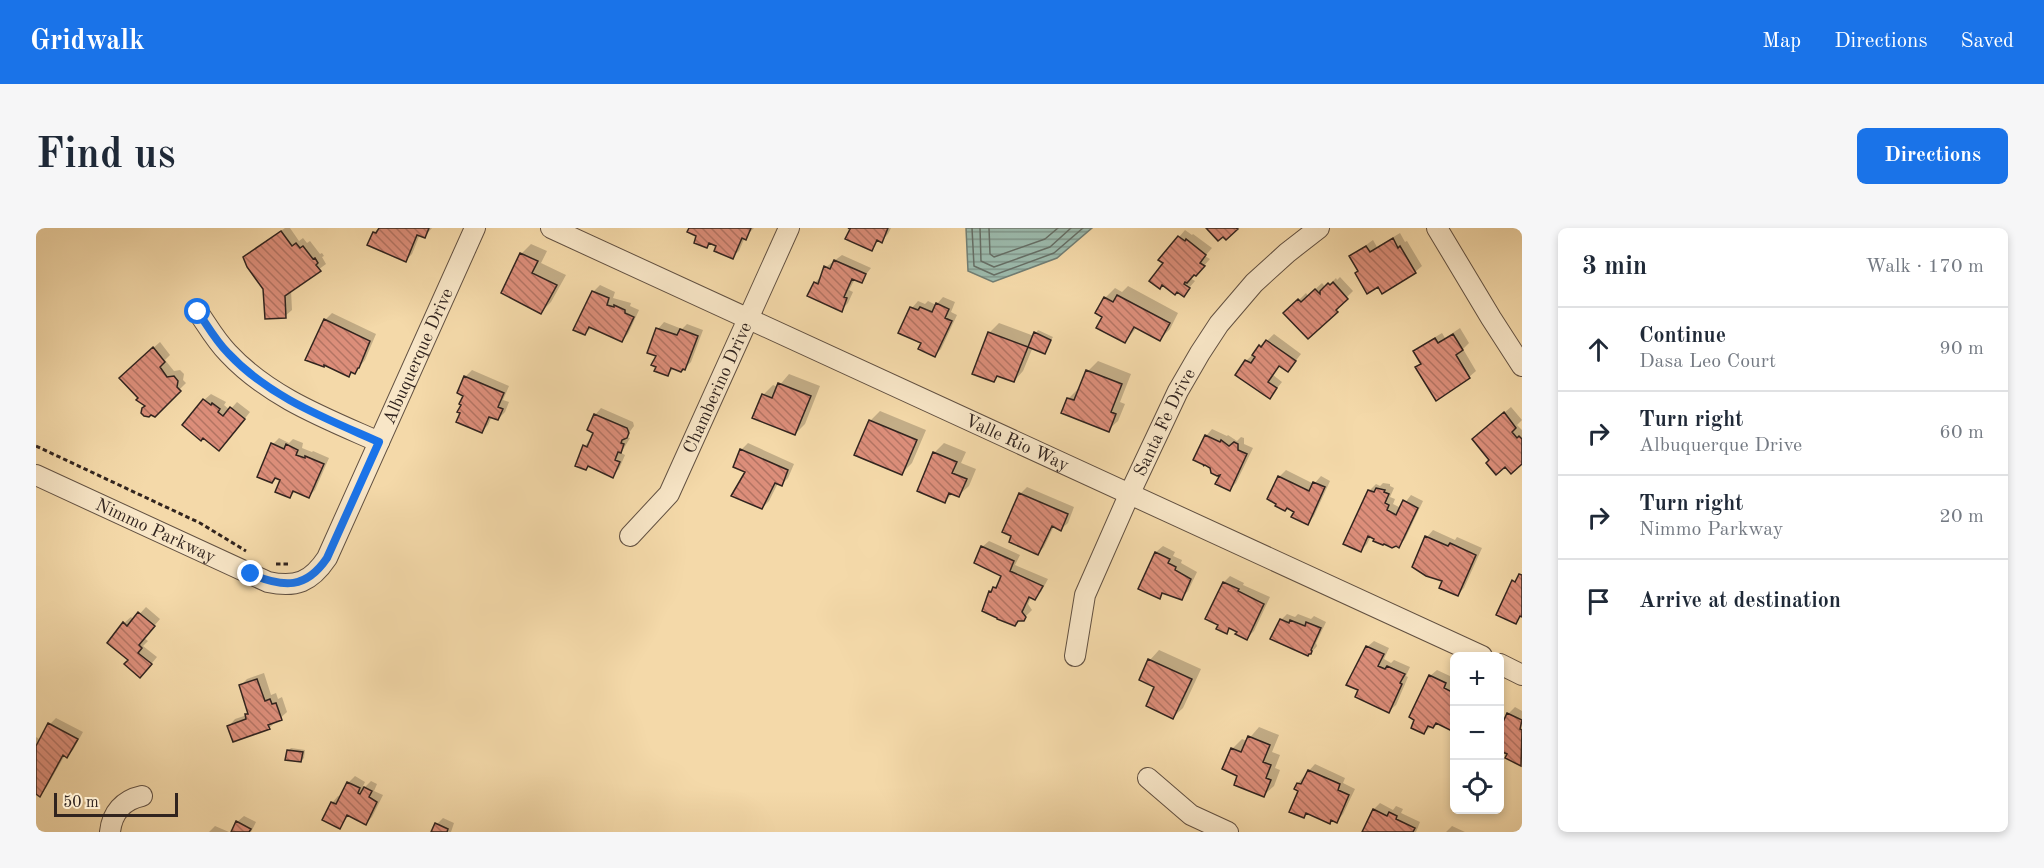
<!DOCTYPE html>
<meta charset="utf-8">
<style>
body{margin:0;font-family:"Old Standard TT",serif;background:#f6f6f7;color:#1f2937}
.controls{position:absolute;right:18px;bottom:18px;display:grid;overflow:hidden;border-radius:9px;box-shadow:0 3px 9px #0003}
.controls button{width:54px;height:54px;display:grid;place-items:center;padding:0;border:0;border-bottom:2px solid #e0e1e3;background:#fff;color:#1f2937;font:30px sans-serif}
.scale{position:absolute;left:18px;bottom:15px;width:124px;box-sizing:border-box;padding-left:6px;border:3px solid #31241f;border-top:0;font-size:16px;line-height:21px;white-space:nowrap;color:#31241f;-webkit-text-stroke:4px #f8e6c7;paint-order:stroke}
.stop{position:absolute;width:18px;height:18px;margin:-14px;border:4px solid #1a73e8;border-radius:50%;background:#fff}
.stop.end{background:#1a73e8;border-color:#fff;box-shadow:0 2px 6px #0008}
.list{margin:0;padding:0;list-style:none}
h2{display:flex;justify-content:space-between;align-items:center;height:78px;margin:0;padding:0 24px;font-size:26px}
h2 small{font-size:20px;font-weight:400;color:#747a83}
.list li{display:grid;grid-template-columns:39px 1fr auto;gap:18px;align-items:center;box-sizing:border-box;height:84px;padding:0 24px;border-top:2px solid #e0e1e3}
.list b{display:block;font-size:22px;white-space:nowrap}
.list p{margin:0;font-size:20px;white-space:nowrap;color:#747a83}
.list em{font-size:20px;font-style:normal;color:#747a83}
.icon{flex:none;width:33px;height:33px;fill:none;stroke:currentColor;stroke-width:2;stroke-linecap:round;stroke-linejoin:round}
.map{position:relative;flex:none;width:1486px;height:604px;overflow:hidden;border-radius:9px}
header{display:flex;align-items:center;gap:36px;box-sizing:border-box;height:84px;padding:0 30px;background:#1a73e8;color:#fff}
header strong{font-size:28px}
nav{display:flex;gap:33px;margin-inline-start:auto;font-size:21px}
.intro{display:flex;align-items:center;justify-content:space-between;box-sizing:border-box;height:144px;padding:0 36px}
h1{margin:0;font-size:42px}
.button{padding:15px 27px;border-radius:9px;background:#1a73e8;color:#fff;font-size:21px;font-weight:700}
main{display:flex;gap:36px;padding:0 36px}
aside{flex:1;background:#fff;border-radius:9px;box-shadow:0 3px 9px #0003}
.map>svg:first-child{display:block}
.water{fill:url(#water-rules);stroke:#717e74;stroke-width:1.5}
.shadow{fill:#0003}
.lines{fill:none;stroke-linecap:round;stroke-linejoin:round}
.shore{stroke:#666f66;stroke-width:1.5}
.building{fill:url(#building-back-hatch);stroke:#31241f;stroke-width:1.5}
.minor-casing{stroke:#625142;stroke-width:22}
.path{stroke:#31241f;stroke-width:3;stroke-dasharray:4.5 3;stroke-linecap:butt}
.minor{stroke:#f8e6c7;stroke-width:20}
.route{stroke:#1a73e8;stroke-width:8}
.labels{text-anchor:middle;stroke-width:4.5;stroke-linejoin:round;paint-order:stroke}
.street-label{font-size:18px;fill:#31241f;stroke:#f8e6c7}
</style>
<header>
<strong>Gridwalk</strong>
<nav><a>Map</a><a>Directions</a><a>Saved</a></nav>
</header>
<div class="intro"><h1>Find us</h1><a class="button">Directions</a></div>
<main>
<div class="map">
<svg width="1486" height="604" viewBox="0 0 1486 604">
<defs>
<pattern id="water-rules" width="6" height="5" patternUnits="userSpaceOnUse" patternTransform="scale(1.5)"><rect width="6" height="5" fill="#9cbaac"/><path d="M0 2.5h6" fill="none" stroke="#80978b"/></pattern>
<pattern id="building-back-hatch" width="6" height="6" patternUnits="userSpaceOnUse" patternTransform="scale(1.5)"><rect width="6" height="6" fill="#dc8e7a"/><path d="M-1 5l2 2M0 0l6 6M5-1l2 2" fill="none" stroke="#b37463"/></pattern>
</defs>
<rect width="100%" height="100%" fill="#f4d9a9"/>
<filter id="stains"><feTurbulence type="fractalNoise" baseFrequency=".00333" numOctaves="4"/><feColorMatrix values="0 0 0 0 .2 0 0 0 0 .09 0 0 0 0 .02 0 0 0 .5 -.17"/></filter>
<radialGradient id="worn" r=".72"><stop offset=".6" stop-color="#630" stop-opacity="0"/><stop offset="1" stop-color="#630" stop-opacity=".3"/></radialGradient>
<!-- water -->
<path class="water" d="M930,0H1056L1021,30L957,54L932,43Z"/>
<!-- shadow -->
<path class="shadow" d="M249,0H254L263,13L267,10L271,15L274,13L284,26L286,25L288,28L286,29L290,36L255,62L256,82L249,88L209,29L216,23Z
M343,0H396L389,8L384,6L376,26L369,33L338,5Z
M655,0H718L709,9L703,23L696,29L682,17L675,14L671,18Z
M815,0H855L852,6L845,13L843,12L835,21Z
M1149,2L1156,7L1157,6L1176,20L1169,28L1174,31L1166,40L1154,50L1159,53L1147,67L1129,35L1124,32Z
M1364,5L1369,14L1371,13L1386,38L1379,44L1342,57L1324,42L1315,28L1337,12L1341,19Z
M495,16L511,23L505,35L530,47L515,74L505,84L485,26Z
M806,27L835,40L825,53L819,51L813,62L817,64L812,75L805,82L779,55L785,48L790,39Z
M1304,49L1317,63L1306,74L1307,76L1272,109L1250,85L1270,65L1272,68L1286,55L1290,60L1300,50L1301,52Z
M564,57L579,64L577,70L595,75L594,78L603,82L592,106L586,112L556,99L549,106L557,64Z
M1092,58L1142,85L1134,101L1124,111L1101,99L1089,114L1068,88L1069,70L1079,60L1086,64Z
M907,69L919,74L915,84L921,87L905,121L899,127L887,114L876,80L882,73L889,76L892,73L900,77Z
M296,85L340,106L329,132L319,144L316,143L312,147L289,92Z
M628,94L646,101L651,96L667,102L655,134L649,140H638L632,146L622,127V101Z
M963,95L998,108L1002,102L1017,109L1008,124L997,119L987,143L978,153L963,147L958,153L953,105Z
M1424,100L1433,115L1427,121L1440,143L1433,149L1400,171L1381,140L1386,134L1379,123L1386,117L1406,105L1409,110Z
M1238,106L1265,126L1258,135L1244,137L1237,147L1246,154L1234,169L1201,146L1210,133Z
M124,114L134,127L129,132L138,143L144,142L148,146L147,152L150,155L118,187L104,170L91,143Z
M1062,133L1095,146L1084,174L1089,176L1082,193L1072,202L1033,170L1042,161H1044L1052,143Z
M436,142L473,158L467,172L473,174L469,184L462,191L456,188L452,197L446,203L429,167V149Z
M753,146L784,158L769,196L759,206L727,167L737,157L742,159Z
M175,166L190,174L188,177L194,182L201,174L214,184L190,215L168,172Z
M1475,179L1486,192L1481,197L1486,202V235L1475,244L1469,237L1455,232L1444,205Z
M565,180L597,194L598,198L590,209L594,210L585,225L589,227L583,241L576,248L549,218L559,204V187Z
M844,183L890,202L876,235L866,245L834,193Z
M1176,201L1191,208L1192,207L1201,213L1205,209L1208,210V216L1217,220L1200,255L1194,261L1187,244L1176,239L1170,208Z
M243,210L253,215L257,211L267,215L266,220L276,224L277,223L293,230L279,262L273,268L260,263L254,268L246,252L240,249L236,253L237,216Z
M712,215L758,236L752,250L746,256L742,255L733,273L726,280L711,243L699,238L706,221Z
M908,215L930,224L925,235L940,241L933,258L923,267L917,265L909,273L898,225Z
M1250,242L1278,256L1285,248L1294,253L1278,288L1272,295L1259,283L1251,279L1243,249Z
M1347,255L1354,256V258L1358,260L1354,269L1359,271L1357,276L1365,280L1375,267L1387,273L1369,311L1363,318L1335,308L1331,316L1325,322L1333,263L1340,256L1344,258Z
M991,259L1038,279L1032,295L1025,301L1018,298L1008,319L1002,325L984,266Z
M1397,302L1419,312L1421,309L1446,320L1428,360L1421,367L1408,352L1378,338L1391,309Z
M953,313L984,327L979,337L1012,351L1005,364L999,370L995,369L992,376L996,382L987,391L955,364L964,353L967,347L946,319Z
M1127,318L1139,324L1137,328L1146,332L1145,335L1161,344L1152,363L1145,370L1128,364L1124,369L1104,360L1120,324Z
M1194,348L1208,355L1207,357L1234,369L1218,403L1211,410L1195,399L1190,404L1188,354Z
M110,379L124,391L108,410L112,413L107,418L121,429L111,441L94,431L88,395L95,389L98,392Z
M1251,386L1259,389L1262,386L1275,391L1278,388L1290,394L1280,415L1281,418L1275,425L1245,392Z
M1338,413L1353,420L1348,431L1355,435L1358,432L1374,439L1370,448L1372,449L1360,477L1353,483L1331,419Z
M1123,422L1165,441L1147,480L1137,489L1114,432Z
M1401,442L1416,449L1414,454L1418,456V502L1401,494L1388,505L1394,448Z
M228,445L235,467L240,465L242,471L246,469L251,484L233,500L193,498L199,491L211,487L213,484L205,457L211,451Z
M1479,479L1486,483L1485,536L1473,525L1464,521V504L1472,486Z
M20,490L47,504L37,522L31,528L29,527L10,560L4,567L0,565V509L5,512L14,496Z
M1223,499L1243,507L1236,524L1244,527L1239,540L1244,542L1238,558L1228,567L1203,547L1196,521L1206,511L1211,513Z
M255,520L269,522L268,530L265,533L252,523Z
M1279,536L1309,550L1307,555L1319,561L1307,586L1301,593L1297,591L1293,594L1271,584L1267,588L1262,555Z
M319,548L329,554L327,558L329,559L335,553L341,556L338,563L347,567L336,589L330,595L313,587L304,599L296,575L302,568L305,569L312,555Z
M1344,575L1357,582L1360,578L1367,581L1365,585L1384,594L1380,604H1327L1338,581Z
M208,588L220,594L215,604H196L201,594Z
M407,590L418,595L415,604H397L401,596Z
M179,598L193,604H173Z
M1416,598L1429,604H1410Z"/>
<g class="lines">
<!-- shore -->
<path class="shore" d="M936,0L938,38L958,47L1018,25L1047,0
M944,0L945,33L958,39L1014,19L1035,0
M953,0L954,26L958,29L1009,11L1022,0"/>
</g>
<!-- building -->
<path class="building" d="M343,0H393L389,10L381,7L370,34L331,17L337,4L340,5Z
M653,0H715L710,12L706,10L697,31L678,23L680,18L673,15L671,20L658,15L660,8L651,4Z
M812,0H852L846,15L841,12L836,23L809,11L814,1Z
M1170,0H1200L1202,1L1190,12L1187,9L1182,13Z
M245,3L256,18L260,15L264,20L267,18L277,31L279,30L282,35L280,37L285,43L249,68L250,90L229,91L227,61L211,39L207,29Z
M1142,8L1149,13L1150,11L1170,27L1164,35L1169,38L1160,48L1158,47L1151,55L1149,54L1148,56L1154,60L1148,69L1141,64L1139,67L1126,57L1124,61L1113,53L1127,35L1122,32Z
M1357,10L1362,20L1364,18L1380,45L1346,66L1342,59L1331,66L1319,45L1322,43L1313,28L1330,18L1334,24Z
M484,25L502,33L496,45L521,57L505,86L465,65Z
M798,32L830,46L826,55L816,51L808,69L811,70L806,84L771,68L778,54L782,56L788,38L794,41Z
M1297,54L1312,71L1300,82L1302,84L1272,111L1247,85L1262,71L1265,74L1279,61L1284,66V63L1292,55L1294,57Z
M556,63L573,70L571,77L578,79V77L589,82V85L598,89L586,114L553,99L549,107L537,102Z
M1081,67L1134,95L1124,113L1098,99L1089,115L1060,100L1066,89L1059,85L1068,69L1077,74Z
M900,75L913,81L909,90L916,93L899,129L882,121L885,115L862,105L874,79L882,82L884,79L896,84Z
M288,91L334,113L323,140H322L319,146L315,144L313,149L288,137V139L269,132Z
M620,100L641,107L644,101L662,108L649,142L647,141L645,144L635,140L632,148L618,143L620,139L615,137L620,128L611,125Z
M952,104L992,119L978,154L961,148L958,154L936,146Z
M998,104L1015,112L1009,126L992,119Z
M1417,106L1427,122L1420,127L1434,150L1400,173L1379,139L1385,136L1377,123L1399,110L1402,115Z
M1230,112L1260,133L1252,144L1243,138L1232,154L1241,160L1234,171L1199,147L1209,132L1215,135L1219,129L1216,127L1223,117L1225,119Z
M117,119L129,134L124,139L131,149L138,148L142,153L141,159L145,163L119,189L115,187L113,189L108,188L105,185L106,180L109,178L100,172L102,170L83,150Z
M1050,142L1086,156L1075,184L1080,186L1073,204L1025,185L1031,170L1038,172Z
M428,148L468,165L462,179L467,181L462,192L453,189L446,205L420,194L424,185L421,184L425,177L423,176L427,168L421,165Z
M742,155L775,168L759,207L716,190L726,166L736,170Z
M167,171L175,177L176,175L184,181L182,184L187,188L194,179L209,191L183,223L167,210L165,213L146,197Z
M1468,184L1480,200L1476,204L1481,210L1483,208L1486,211V236L1475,246L1469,239L1460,247L1450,235L1453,232L1436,211Z
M558,186L591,200L593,205L591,210L586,212L585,215L588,216L585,225L582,224L579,232L584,234L577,250L552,238L550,242L539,238L547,217L551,219L557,205L551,202Z
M833,192L881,212L866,247L818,227Z
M1169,207L1184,214L1185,212L1193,218L1198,214L1202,216V222L1211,226L1194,263L1179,256L1184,247L1181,248L1175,245L1174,240L1169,237L1167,238L1168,237L1157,232Z
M235,215L248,221L250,216L262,222L260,227L269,230V228L288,236L273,270L257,263L254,270L239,264L244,252L239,250L236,255L221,249Z
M704,221L752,242L746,258L739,255L726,281L695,268L709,244L697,239Z
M897,224L921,234L916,245L931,251L923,269L913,265L909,275L881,263Z
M1242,248L1273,263L1277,254L1289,259L1272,297L1255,289L1258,284L1251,280L1249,283L1239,278L1240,276L1231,271Z
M1340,260L1349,262L1348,264L1353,266L1349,275L1353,277L1351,282L1360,287L1367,272L1382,280L1363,320L1360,318L1356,320L1348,316L1347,317L1337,313L1338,311L1332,308L1325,324L1307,316L1332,262L1338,264Z
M983,265L1032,286L1025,303L1016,298L1002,327L973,314L975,308L966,304Z
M1389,308L1412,318L1414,315L1440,327L1422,368L1403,360L1406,353L1390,348L1376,339Z
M945,318L978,333L974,343L1007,358L999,372L993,369L986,384L990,389L988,393H982L979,398L961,391V390L946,383L953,363L955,364L957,359L960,360L965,348L938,335Z
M1119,324L1134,331L1132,335L1140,339L1139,342L1155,351L1146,372L1126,365L1124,371L1102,361Z
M1483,346L1486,347V389L1484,388L1480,396L1460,387L1476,352L1479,354Z
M1187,354L1203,361L1202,363L1228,376L1211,412L1199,406L1201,404L1193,400L1191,406L1180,401L1182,397L1169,391Z
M102,384L119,398L103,417L106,420L102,425L116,436L104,450L88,436L92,432L71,415L87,394L91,398Z
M1244,391L1253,395L1254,392L1269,398L1270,394L1285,400L1275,422L1276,423L1275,426H1273L1272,428L1234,411Z
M1330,418L1348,426L1342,438L1349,441L1351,438L1369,446L1364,455L1366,456L1353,485L1319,469L1322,462L1310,457Z
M1112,431L1156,451L1137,491L1110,478L1118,459L1103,452Z
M1393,447L1410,455L1408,460L1418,465V504L1400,495L1397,500L1392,498L1388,506L1375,500L1378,492L1373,489Z
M221,451L229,473L234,471L236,476L240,475L246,492L232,497L234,501L197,514L191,498L210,491L209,486H212L203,457Z
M1471,485L1486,492L1484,501L1486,502L1485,538L1469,530L1471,526L1464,523V501Z
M12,495L42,511L31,530L27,527L4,569L0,566V518Z
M1212,508L1234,517L1227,534L1235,537L1230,550L1235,552L1228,569L1198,557L1201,548L1186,541L1195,520L1205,524Z
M251,522L267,524L265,534L249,532Z
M1272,542L1304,556L1302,562L1313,567L1301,595L1295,592L1294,596L1270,585L1268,590L1253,584L1262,563L1258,561L1261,555L1265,556Z
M311,554L324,560L322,565L324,566L328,559L336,563L333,569L341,574L330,597L311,587L304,601L286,592L295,574L300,576Z
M1337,581L1351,588L1353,584L1361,588L1360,591L1379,600L1377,604H1326Z
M200,593L215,601L213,604H195Z
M399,595L412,601L411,604H395Z"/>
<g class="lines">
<defs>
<g id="minor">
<path id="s1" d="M515,0L1446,428"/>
<path d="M1401,0L1455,90L1486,138"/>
<path d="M162,84C171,97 180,113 192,125C233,169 289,190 343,214"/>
<path id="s2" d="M0,247L232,354C260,360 275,354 291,330L439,0"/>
<path id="s3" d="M594,308L633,266L753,0"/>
<path id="s4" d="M1039,428L1049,367L1093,267L1142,163L1164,125L1183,96L1218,55L1251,25L1283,0"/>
<path d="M1464,436L1486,447"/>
<path d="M1112,550L1155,587L1192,604"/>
<path d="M74,604C76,585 87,572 106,568"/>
</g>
</defs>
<!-- minor casing -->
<use href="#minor" class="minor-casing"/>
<!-- path -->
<path class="path" d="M0,218L164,295L210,323
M240,336H255"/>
<!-- minor -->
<use href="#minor" class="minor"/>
</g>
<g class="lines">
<!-- route -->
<path class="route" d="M162,84C171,97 180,113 192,125C233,169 289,190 343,214L291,330C270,361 248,360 215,346"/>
</g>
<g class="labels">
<!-- street labels -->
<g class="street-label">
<text dy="6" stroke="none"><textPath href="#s2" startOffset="546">Albuquerque Drive</textPath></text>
<text dy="6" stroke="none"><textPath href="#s3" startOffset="174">Chamberino Drive</textPath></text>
<text dy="6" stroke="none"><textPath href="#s4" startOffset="252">Santa Fe Drive</textPath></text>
<text dy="6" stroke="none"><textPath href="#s1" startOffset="513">Valle Rio Way</textPath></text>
<text dy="6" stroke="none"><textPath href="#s2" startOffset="132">Nimmo Parkway</textPath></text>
</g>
</g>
<rect width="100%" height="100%" filter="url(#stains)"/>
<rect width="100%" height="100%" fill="url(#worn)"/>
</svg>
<div class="controls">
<button>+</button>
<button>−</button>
<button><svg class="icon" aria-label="locate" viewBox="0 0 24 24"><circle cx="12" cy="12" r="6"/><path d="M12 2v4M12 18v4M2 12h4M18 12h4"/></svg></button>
</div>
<div class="scale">50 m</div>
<div class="stop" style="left:162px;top:84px"></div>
<div class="stop end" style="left:215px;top:346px"></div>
</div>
<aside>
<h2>3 min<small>Walk · 170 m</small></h2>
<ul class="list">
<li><svg class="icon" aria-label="ahead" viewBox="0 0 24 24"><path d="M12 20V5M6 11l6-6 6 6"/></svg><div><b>Continue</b><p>Dasa Leo Court</p></div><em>90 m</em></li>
<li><svg class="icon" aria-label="right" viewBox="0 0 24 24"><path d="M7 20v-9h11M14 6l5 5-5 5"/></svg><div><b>Turn right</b><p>Albuquerque Drive</p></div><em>60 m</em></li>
<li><svg class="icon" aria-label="right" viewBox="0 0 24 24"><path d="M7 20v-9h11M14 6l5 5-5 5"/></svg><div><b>Turn right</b><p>Nimmo Parkway</p></div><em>20 m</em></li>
<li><svg class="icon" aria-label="arrive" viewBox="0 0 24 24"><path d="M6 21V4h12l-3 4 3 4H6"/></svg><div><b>Arrive at destination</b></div></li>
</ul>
</aside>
</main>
